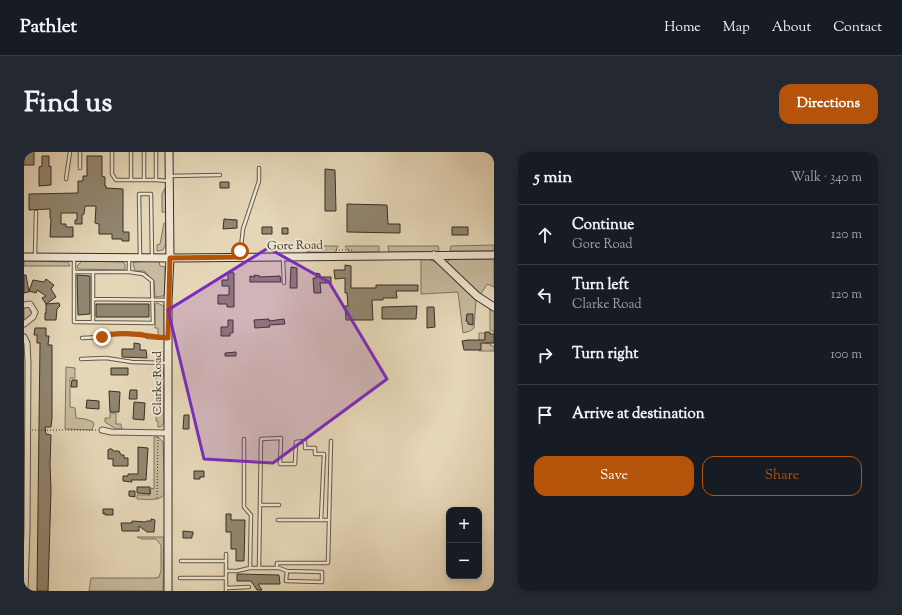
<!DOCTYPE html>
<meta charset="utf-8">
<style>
body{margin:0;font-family:"Sorts Mill Goudy",serif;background:#242831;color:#f1f3f6}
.controls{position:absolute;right:12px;bottom:12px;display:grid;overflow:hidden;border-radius:8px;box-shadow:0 2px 6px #0003}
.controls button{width:36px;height:36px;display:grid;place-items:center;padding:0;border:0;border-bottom:1px solid #363941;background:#171b24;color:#f1f3f6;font:20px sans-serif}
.stop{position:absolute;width:12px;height:12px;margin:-9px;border:3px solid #b45309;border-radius:50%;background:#fff}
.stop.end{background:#b45309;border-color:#fff;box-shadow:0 1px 4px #0008}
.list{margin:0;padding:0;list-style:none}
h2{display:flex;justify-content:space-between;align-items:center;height:52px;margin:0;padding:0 16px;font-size:17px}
h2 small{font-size:13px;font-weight:400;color:#9ea1a6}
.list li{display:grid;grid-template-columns:26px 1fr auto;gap:12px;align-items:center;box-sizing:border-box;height:60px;padding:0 16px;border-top:1px solid #363941}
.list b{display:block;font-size:15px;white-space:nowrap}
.list p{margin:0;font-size:13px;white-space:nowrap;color:#9ea1a6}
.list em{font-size:13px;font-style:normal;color:#9ea1a6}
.actions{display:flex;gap:8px;padding:12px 16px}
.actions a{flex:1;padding:9px 0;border:1px solid #b45309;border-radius:12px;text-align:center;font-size:14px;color:#b45309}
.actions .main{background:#b45309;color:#fff}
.icon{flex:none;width:22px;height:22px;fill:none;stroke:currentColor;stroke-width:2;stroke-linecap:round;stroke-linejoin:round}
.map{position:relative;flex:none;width:470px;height:439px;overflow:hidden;border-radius:12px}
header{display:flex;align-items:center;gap:24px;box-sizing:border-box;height:56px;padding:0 20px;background:#171b24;border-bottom:1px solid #363941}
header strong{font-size:19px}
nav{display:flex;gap:22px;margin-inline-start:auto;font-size:14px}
.intro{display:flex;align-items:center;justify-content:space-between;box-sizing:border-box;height:96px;padding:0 24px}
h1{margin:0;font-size:28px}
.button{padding:10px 18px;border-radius:12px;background:#b45309;color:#fff;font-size:14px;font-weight:700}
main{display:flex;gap:24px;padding:0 24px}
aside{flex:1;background:#171b24;border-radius:12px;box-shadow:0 2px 6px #0003}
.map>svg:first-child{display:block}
.green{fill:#c7ba9e;stroke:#7f7461}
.building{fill:#918670;stroke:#372f24}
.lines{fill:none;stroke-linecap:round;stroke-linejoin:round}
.lane-casing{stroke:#625949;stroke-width:4.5}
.street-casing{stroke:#625949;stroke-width:7}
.secondary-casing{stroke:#372f24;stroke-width:9}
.path{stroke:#372f24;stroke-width:1;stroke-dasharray:1 2;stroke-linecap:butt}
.lane{stroke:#eee4d0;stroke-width:2.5}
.street{stroke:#eee4d0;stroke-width:5}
.secondary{stroke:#eee4d0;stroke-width:7}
.route{stroke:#b45309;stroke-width:5}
.marked{fill:#7b2cbf;fill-opacity:0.2;stroke:#7b2cbf;stroke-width:3;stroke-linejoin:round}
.labels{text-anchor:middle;stroke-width:4;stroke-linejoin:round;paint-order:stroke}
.street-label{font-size:12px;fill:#372f24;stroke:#eee4d0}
</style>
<header>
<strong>Pathlet</strong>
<nav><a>Home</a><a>Map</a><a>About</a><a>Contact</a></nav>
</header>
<div class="intro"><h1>Find us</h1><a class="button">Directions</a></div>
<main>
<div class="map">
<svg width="470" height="439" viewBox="0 0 470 439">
<rect width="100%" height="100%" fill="#e5d6b7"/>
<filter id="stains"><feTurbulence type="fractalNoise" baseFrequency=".005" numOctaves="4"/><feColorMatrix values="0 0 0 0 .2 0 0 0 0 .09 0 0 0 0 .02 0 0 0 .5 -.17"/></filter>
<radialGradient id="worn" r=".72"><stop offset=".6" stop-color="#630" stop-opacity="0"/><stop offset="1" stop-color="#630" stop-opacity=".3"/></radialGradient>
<!-- green -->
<path class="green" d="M141,36L142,60H138V42Z
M140,71H142V92L139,98L133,99V93L136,92Z
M470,93V99H427L426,98L427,94Z
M283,94H314L311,101L283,100Z
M321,94H355V100H325Z
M364,94H414L415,98L414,100H365Z
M397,107H404L412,110L452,148L450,176L446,179L439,181L434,140L397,142Z
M428,107H470V135L463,132L456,143L425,113L423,109Z
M0,109L44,110L46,114H0Z
M58,109L98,110L101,112V118L54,117L53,114Z
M135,109L136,114L141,115V142L139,144L131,145L130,129L120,119H111L109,111L111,110Z
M133,151L140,154V183L134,185V176H131V152Z
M4,155L6,156L8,162L0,168V156Z
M466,156L470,159V181L469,179L466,178Z
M455,181H461V191L467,192V194H470V199H455Z
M133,199L141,200L140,210L133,211Z
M42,215L51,216V226H46V255L51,256L52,266L61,267L69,270L70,272L68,278L41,277Z
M132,215L139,216L140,224L138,227L132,230Z
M133,233L140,234V270L137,275H134V269H132Z
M86,261H92V272H97L98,277H92L81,270V266H86Z
M130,285H134L139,290L141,342C135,350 122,347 113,347V343H126L127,336L130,337Z
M113,385H140L139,439H65L67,426H131L135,425L137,419V393L132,387H118Z"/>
<!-- building -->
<path class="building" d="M0,0H10V13H0Z
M18,4H25V15L27,14V33L15,34V15L18,14Z
M63,4H78V24L81,25V34H82V36L99,37V80H105V89H98V87H88V82H75V72L71,71L72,54H61L60,62L58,63V72H51V68H53V61H37V72H42V75H49V85H26L27,67L26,66V57L5,58V42L54,41V29H59V24H63Z
M301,17L311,18L312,59H301Z
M196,30H205V36H196Z
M323,52L363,53L364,72H376V81L323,80Z
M200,67L213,68V76L199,77Z
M238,75H248V82H238Z
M428,75H444V83H428Z
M258,76H264V82H258Z
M321,113L327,114V136H352V133H394V139H372L373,146H359V148H348L349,168H322L321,154H324L323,141H321V126L311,127L310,118H321Z
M267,115L273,116V136H266Z
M204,120L210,121V155H203V152H194V143H205V134H198V128H204Z
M292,121L296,122V125H307V131H296L297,141H290L289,126H292Z
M0,123H2L5,140L0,141Z
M53,123L66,124V162L54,163Z
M230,123L236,124V125L256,124L257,130H226V124L231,125Z
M22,127L30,133L27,137L32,145L22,152L18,146L22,144L13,138L12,141L5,139L9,128L20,130Z
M34,151H35L36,154L33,157L32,168H21V161H22V152Z
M72,152H125V165H72Z
M393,154L392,167H358V155Z
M403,155H410L411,175L403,176Z
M443,162H449V173L444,172V170L442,169Z
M245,167V169L260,167L261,172L245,173L246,175L231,176L230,168Z
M204,168H209V181H206V184H197V175H204Z
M11,176H22V184H25L24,193H28V266L27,275H21L22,282L27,283L26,312L27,338L24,439H13L16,191H13V183H10Z
M461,180H466V182H470V191H457V198H440L438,189L444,188H461Z
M110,191L116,192V198H122L123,206L98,205V197H110Z
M212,200V204H201V201Z
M87,216H104V223H87Z
M48,228H53V235H47Z
M106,238H113V247H105Z
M85,239L96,240L95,260H86Z
M63,248L75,249V257L62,256Z
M110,250L121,251L120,268L109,267Z
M160,263H165V277H159Z
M114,295L124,296L122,328H107L108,330L99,329V324H104V322H114Z
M85,297H88L89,299H95L97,303H100V306H104V314H89V307H84V298Z
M170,319H180V325H176V327H170Z
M113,335H126V342L113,341Z
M105,339H111V345L105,344Z
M79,357H89V363H81V361L79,362Z
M202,362H207V368H221L220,409H212V397H207V380H202Z
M127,367L131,368L130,380H123L115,374V379H98L97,371H108V369L121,370L123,369H127Z
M159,379L169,380V383H168V386H159Z
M213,422L255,423L256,432H234L238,438H233L227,429H213Z"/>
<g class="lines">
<defs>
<path id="lane" d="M56,0V16
M88,0V22L92,28H132V0
M107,0V27
M120,0V28
M146,24L196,23
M42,27L46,0
M132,28L145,29
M11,103L12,60
M116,104L115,42H127L128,105
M216,105L219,77L235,29V16
M105,106V119
M259,107L260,131
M50,120H105L119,122L128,129L129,171L50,170V107
M69,147L144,148
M69,170V120
M58,186L79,185L86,182H117L124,185L144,186
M57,207L82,206L108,210L143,211
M236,353H255
M254,368H305
M202,402V426
M157,409H202
M226,416H255L263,419L262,429L298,430V420L263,419
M235,416L237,287L257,286L256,312H271L272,290L281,289V296H291V302H300L297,368
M253,416V411H304L307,289
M202,419H213L226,416L227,363L220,355V287
M156,426H202V439
M202,436L225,435"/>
<path id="street" d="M0,153L6,152L11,160L9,165L0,172
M0,185L3,191L4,211L3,378L1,439
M78,278L87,280L143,281"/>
<path id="secondary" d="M410,103L453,144L470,155
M0,105L154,106L470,103
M144,439V148L146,106L145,0"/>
</defs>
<!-- lane casing -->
<use href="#lane" class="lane-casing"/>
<!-- street casing -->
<use href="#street" class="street-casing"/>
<!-- secondary casing -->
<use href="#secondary" class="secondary-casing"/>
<!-- path -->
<path class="path" d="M312,98H330
M8,278H73
M133,346L134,285"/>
<!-- lane -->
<use href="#lane" class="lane"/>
<!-- street -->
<use href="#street" class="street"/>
<!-- secondary -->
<use href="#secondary" class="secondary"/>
</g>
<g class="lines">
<!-- route -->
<path class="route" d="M78,185C100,177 122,185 144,186L146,106L216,105V99"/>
</g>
<!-- marked area -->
<path class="marked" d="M244,96L305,130L363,227L249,311L180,307L144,158Z"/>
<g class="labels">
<!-- street labels -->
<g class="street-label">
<text transform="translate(271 93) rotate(-1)" y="4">Gore Road</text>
<text transform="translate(133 231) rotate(-90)" y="4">Clarke Road</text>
</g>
</g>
<rect width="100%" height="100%" filter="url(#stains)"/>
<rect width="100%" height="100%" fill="url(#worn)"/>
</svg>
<div class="controls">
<button>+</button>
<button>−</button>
</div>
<div class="stop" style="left:216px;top:99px"></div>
<div class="stop end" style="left:78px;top:185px"></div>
</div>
<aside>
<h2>5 min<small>Walk · 340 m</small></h2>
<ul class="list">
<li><svg class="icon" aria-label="ahead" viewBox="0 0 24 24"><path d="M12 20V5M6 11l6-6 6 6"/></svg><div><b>Continue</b><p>Gore Road</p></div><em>120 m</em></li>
<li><svg class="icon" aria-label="left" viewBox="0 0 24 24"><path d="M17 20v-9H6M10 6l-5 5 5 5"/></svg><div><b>Turn left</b><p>Clarke Road</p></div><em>120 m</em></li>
<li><svg class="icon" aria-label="right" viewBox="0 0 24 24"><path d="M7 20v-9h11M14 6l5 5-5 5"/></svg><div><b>Turn right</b></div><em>100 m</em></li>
<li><svg class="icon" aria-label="arrive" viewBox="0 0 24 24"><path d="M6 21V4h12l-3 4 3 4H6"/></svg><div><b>Arrive at destination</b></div></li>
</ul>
<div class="actions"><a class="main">Save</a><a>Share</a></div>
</aside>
</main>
